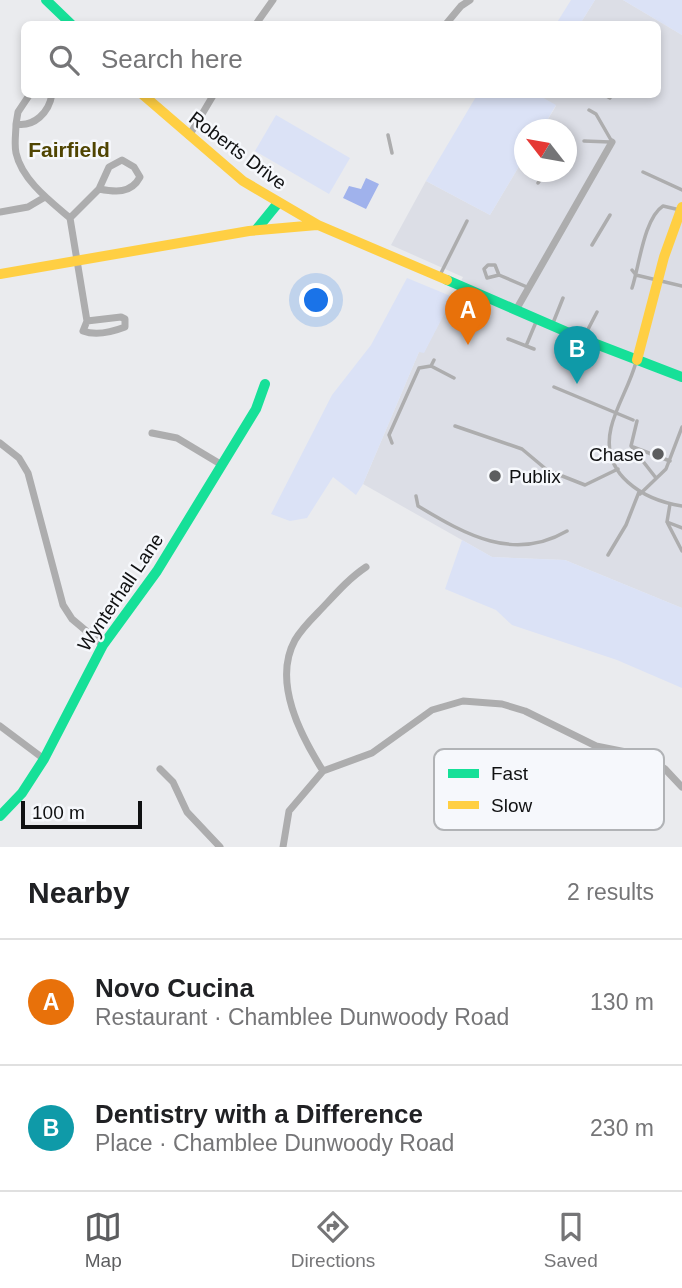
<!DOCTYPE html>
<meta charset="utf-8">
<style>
body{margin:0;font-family:Helvetica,sans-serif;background:#f2f2f2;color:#202124}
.compass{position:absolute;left:514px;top:119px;width:63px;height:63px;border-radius:50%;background:#fff;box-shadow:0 4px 10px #0003;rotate:301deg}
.scale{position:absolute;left:21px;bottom:18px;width:121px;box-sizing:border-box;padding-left:7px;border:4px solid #101112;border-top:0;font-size:19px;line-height:24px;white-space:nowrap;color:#101112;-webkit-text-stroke:5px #f6f8fc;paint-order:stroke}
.you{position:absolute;left:317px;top:301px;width:24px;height:24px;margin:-18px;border:5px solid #fff;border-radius:50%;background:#1a73e8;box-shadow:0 0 0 10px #1a73e833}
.badge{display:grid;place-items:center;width:46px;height:46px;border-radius:50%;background:#5c5d5f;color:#fff;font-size:23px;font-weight:700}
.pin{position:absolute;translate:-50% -58px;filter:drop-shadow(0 2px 4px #0008)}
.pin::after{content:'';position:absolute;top:37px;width:24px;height:21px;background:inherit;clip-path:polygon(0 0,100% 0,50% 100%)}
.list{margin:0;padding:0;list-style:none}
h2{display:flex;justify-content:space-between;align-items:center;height:91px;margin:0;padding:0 28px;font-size:30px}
h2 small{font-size:23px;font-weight:400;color:#757577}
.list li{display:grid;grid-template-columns:46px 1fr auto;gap:21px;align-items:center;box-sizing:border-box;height:126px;padding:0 28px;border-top:2px solid #e0e0e0}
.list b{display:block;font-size:26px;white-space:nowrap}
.list p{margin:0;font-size:23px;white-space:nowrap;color:#757577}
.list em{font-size:23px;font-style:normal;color:#757577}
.icon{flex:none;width:38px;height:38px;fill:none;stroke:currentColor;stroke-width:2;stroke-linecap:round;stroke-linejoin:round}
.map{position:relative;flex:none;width:682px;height:847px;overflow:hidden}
.search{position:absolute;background:#fff;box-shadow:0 4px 10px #0003;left:21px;right:21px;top:21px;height:77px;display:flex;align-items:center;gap:18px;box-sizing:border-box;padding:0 24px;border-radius:10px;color:#757577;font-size:26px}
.sheet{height:343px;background:#fff}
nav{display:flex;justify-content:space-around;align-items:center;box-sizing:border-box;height:98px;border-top:2px solid #e0e0e0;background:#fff;font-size:19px;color:#757577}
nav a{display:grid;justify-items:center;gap:4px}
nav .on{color:#5c5d5f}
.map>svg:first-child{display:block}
.built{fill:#dcdee6}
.green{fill:#dbe2f6}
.water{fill:#a0b2ec}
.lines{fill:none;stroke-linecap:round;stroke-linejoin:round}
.lane{stroke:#adadae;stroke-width:3.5}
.street{stroke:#adadae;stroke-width:7}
.fast{stroke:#16e098;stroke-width:10}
.slow{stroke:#ffcf43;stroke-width:10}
.poi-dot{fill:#5c5d5f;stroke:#f6f8fc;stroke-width:2.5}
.labels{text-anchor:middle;stroke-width:5;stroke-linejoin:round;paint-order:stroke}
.street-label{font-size:19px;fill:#101112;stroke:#f6f8fc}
.poi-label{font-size:19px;fill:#101112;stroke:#f6f8fc;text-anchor:end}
.neighbourhood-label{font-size:21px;font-weight:bold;fill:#504502;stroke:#f6f8fc}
.key{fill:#f6f8fc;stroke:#b1b3b6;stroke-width:2}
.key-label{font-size:19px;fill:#101112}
</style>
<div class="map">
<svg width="682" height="847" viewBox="0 0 682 847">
<rect width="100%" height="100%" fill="#eaebee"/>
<!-- built -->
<path class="built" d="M595,0H623L682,35V608L565,560L492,557L363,484L419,352H424L463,277L391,245L426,181L490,215L524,158V172H566V130L542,129L556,106L538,95L658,94V24H580Z"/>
<!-- green -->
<path class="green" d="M571,0H595L580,24H556Z
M623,0H682V35Z
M477,95H538L556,105L542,129L524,130V158L490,215L426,181Z
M276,115L350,158L329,194L255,151Z
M407,278L453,297L424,353L419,352L363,484L356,495L333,477L307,518L290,521L271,514L332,395L371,345Z
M462,540L492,557L565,560L682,608V688L617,660L512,625L496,610L445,589Z"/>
<!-- water -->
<path class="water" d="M366,178L379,184L366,209L343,198L349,186L361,189Z"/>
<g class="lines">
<!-- lane -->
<path class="lane" d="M603,94L610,98
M589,110L596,114L611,140
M388,135L392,153
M584,141L610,142
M643,172L682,190
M538,183L546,172
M592,245L610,215
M632,270L636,275L682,286
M440,275L467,221
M499,275L487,278L484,269L488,265H495L499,275L527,287
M632,288C639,267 644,218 663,206L680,210
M553,323L563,298
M584,337L597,312
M508,339L534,349
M526,346L536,322
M434,360L431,366L454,378
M636,362C630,385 616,406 611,428C600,475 644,500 682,506
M554,387L633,420
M637,421L631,446L656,478
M455,426L522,449L547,470L585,485L618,469
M392,443L389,435L419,368L431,366
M633,447L670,461
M640,494L666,469L682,427
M416,496L418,506C466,535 514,562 567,531
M670,504L667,522L682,528
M667,522L682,551
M608,555L626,525L639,492"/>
<!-- street -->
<path class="street" d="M256,24L273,0
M446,24L461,6L470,0
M30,94L18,112L16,124C34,127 49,113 52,94
M16,124C16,133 14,144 16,153C22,180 50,201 70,218L87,321
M189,136L214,94
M122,160L134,167L140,177C131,194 115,192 99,189L109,167Z
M0,212L28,207L45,197
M70,218L99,189
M516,310L612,142
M121,317L125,319V327C112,332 96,336 83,331L87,321Z
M152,433L177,438L222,465
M0,443L19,458L28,473L63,605L72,619L103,645
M0,726L44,759
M160,769L173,782L187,812L220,847
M323,771C301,736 272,682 295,640C303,626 316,615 327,603C339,590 351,577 366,567
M283,847L289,811L323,771L372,753L432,710L463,701L502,704L525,711L596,746L646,756L665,769L682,787"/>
<!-- fast -->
<path class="fast" d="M46,0L71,24
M256,230L278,203
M447,280L583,339L682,377
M0,816L22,793L44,759L103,645L157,571L256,409L265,384"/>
<!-- slow -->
<path class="slow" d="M142,94L243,181L318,225L447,280
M0,274L249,231L317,225
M637,360L664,257L682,207"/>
</g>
<!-- markers -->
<g class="poi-dot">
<circle cx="658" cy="454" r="7"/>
<circle cx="495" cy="476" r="7"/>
</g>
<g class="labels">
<!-- street labels -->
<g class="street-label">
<text transform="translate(238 150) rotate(37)" y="7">Roberts Drive</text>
<text transform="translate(120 592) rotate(-56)" y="7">Wynterhall Lane</text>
</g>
<!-- poi labels -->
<g class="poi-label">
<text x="644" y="461">Chase</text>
<text x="509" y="483" text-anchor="start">Publix</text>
</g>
<!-- neighbourhood labels -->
<g class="neighbourhood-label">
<text x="69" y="157">Fairfield</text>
</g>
</g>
<!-- legend -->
<rect x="434" y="749" width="230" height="81" rx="10" class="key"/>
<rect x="448" y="769" width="31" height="9" fill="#16e098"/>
<rect x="448" y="801" width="31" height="8" fill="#ffcf43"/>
<g class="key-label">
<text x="491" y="780">Fast</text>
<text x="491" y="812">Slow</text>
</g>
</svg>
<svg class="compass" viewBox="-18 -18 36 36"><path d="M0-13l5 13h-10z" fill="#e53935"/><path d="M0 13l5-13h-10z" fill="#757577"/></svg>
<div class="scale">100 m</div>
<div class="you"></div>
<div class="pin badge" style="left:468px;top:345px;background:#e8710a">A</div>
<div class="pin badge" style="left:577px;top:384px;background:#0f9aa8">B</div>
<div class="search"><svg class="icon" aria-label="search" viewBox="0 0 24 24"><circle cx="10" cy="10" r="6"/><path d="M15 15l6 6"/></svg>Search here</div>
</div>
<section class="sheet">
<h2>Nearby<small>2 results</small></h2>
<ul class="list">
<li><span class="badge" style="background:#e8710a">A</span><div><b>Novo Cucina</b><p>Restaurant · Chamblee Dunwoody Road</p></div><em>130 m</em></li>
<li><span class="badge" style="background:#0f9aa8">B</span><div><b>Dentistry with a Difference</b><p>Place · Chamblee Dunwoody Road</p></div><em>230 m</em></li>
</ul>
</section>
<nav>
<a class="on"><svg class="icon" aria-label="map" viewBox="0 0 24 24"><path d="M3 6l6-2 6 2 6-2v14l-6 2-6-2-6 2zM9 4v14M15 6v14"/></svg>Map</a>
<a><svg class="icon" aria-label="directions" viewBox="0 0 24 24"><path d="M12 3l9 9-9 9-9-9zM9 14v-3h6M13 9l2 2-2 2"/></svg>Directions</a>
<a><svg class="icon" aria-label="saved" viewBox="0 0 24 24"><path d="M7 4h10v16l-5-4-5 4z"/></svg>Saved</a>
</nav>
